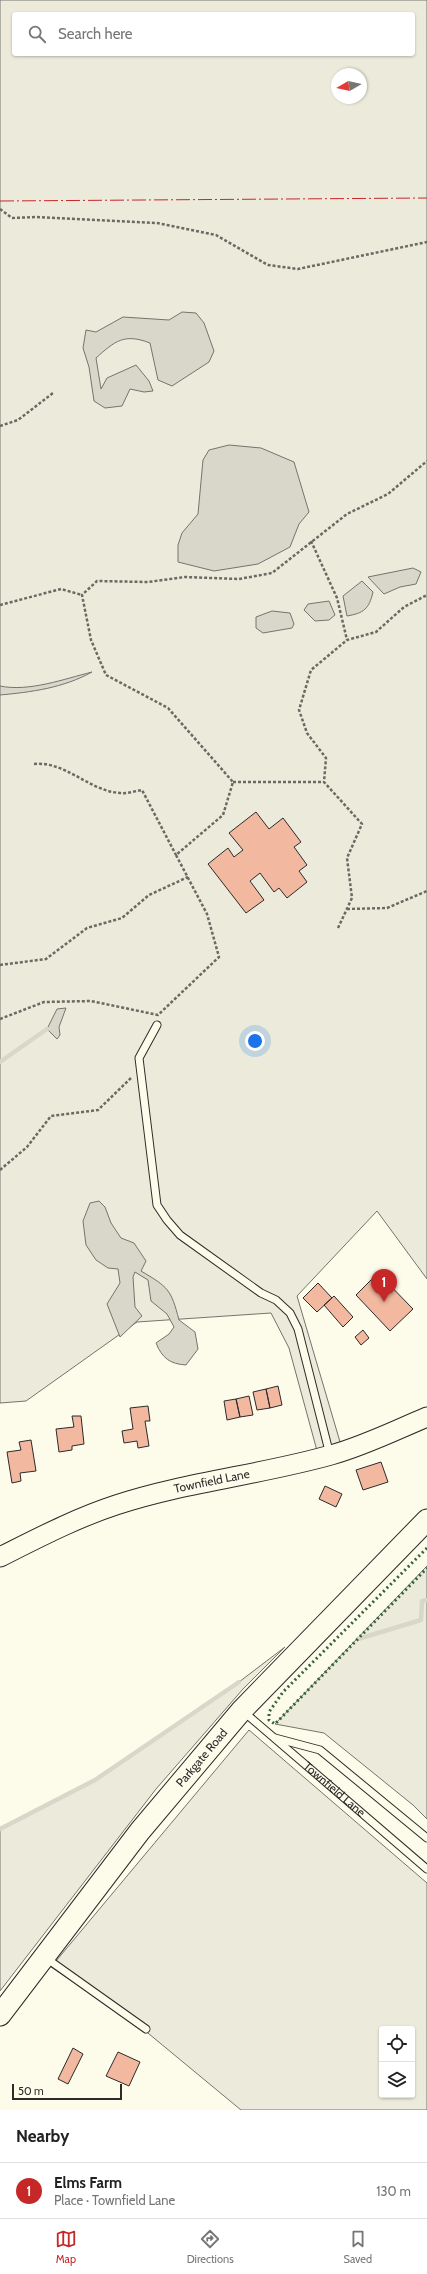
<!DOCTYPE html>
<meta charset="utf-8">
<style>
body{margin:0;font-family:Cabin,sans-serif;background:#f6f6f6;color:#222}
.controls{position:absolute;right:12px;bottom:12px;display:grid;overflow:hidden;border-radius:4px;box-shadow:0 1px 3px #0004}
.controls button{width:36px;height:36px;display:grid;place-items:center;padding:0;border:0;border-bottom:1px solid #e0e0e0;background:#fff;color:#222;font:20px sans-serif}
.compass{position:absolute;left:331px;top:68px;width:36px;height:36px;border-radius:50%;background:#fff;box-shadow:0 1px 3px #0004;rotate:261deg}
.scale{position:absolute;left:12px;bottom:10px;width:110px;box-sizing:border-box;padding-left:4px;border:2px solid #2b2b2b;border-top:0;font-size:11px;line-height:14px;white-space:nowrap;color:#2b2b2b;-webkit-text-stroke:3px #fdfbea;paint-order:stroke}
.you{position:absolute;left:255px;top:1041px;width:14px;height:14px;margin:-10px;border:3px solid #fff;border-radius:50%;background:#1a73e8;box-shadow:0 0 0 6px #1a73e833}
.badge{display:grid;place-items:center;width:26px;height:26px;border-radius:50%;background:#c62828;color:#fff;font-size:13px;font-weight:700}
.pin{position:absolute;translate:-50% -33px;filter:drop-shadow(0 1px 2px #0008)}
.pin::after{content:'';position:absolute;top:21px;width:14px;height:12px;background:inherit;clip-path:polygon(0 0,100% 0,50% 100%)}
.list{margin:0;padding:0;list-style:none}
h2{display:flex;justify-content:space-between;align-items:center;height:52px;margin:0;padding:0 16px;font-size:17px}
h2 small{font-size:13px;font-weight:400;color:#767676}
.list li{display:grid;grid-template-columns:26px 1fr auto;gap:12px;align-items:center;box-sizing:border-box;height:56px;padding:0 16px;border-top:1px solid #e0e0e0}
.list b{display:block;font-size:15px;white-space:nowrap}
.list p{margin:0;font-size:13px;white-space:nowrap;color:#767676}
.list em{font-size:13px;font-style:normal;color:#767676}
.icon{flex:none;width:22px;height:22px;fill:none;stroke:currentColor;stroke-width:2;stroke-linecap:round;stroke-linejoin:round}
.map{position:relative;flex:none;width:427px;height:2110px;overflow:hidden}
.search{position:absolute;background:#fff;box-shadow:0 1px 3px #0004;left:12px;right:12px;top:12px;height:44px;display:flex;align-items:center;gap:10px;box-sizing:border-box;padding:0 14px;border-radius:4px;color:#767676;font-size:15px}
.sheet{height:108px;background:#fff}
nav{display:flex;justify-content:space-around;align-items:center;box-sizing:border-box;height:56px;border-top:1px solid #e0e0e0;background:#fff;font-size:11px;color:#767676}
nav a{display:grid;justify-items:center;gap:2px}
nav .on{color:#c62828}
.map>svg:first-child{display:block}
.green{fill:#ecebdb;stroke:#74746e;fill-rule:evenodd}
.water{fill:#d8d7c9;stroke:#74746e}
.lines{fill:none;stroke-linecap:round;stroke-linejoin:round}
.stream{stroke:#d8d7c9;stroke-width:4.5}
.building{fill:#f2b8a0;stroke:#2b2b2b}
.lane-casing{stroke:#2b2b2b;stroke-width:9}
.secondary-casing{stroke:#2b2b2b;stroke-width:21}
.primary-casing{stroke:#2b2b2b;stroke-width:23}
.path{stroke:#6a6964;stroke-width:2.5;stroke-dasharray:3 2;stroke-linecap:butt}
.lane{stroke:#fdfbea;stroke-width:7}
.secondary{stroke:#fdfbea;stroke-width:19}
.primary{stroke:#fdfbea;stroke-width:21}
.hedge{stroke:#34623c;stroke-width:3;stroke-dasharray:2 3;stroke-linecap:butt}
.power{stroke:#c62828;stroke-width:1;stroke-dasharray:14 3 2 3;stroke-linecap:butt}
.labels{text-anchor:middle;stroke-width:3;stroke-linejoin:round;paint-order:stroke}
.street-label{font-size:12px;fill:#2b2b2b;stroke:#fdfbea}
</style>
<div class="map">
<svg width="427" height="2110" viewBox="0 0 427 2110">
<rect width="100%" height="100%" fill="#fdfbea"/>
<!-- green -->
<path class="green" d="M0,0H427V1279L377,1211L297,1296L343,1452L319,1458L289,1348L271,1313L137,1322L26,1401L0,1403ZM14,14H413V54H14ZM337,74H361V98H337Z
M427,1566V1819L413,1805L324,1733L275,1724Z
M285,1647L243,1689L156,1789L0,1991V1829L95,1780L239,1682Z
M249,1730L427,1883V2110H241L137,2024L51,1967ZM382,2029H412V2095H382Z"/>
<!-- water -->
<path class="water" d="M182,312L196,313L204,323L214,351L209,362L172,386L158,380L150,343C124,333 115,341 96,358L101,389L107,378L136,365L149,381L153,391L144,392L130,389L122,406L105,408L94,401L89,367L83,348L86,330L96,332L123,317L169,320Z
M229,445L261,448L294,462L309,512L299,524L290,547L258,564L214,571L178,562V545L182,533L198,514L203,460L209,450Z
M413,568L421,572L416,584L400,587L384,594L368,577Z
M362,581L373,592C369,609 364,613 347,616L343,596Z
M329,601L335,615L329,620L315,621L304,610L308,604Z
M272,611L290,613L294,624L292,628L263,633L256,628V617Z
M92,672C63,688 32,692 0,695V686C29,692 64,679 92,672Z
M66,1008L59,1027L60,1035L57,1039L47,1029L57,1009Z
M99,1201L105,1207L111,1223L121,1238L134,1243L146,1261L141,1271C168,1287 171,1289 179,1320L195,1332L198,1349L186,1365C170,1364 162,1358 156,1343L169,1334L174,1327L167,1314L151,1301L148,1280L135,1272L133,1277L135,1307L142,1316L120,1337L107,1304L120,1283L118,1269L108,1268L96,1260L86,1245L83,1221L90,1203Z"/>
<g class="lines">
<!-- stream -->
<path class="stream" d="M0,1062L47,1029
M358,1639L421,1620L422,1601L427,1600
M0,1829L95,1780L239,1682"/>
</g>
<!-- building -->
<path class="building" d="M256,812L269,829L283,818L301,842L294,847L307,865L299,871L307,882L287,898L279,888L274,892L260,873L250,881L264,900L246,913L208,864L228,848L234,857L243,850L229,833Z
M378,1273L413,1309L390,1331L356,1295Z
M318,1283L332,1298L317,1312L303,1298Z
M334,1296L353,1317L343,1327L324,1305Z
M363,1330L369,1338L361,1345L355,1337Z
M278,1386L282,1405L270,1408L266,1389Z
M266,1389L270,1408L257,1410L253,1392Z
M249,1396L253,1415L240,1417L236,1399Z
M236,1399L240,1417L227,1420L224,1401Z
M148,1406L150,1421H145L149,1446L138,1448L137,1441L124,1443L122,1431L133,1429L130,1408Z
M72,1416H81L84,1444L72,1446V1450L59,1452L56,1429L74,1427Z
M31,1440L36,1471L20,1473L21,1481L12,1483L7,1452L21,1450L19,1442Z
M381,1462L388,1482L363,1490L356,1470Z
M325,1486L342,1494L336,1507L319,1499Z
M73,2048L83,2054L68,2084L58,2079Z
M118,2052L140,2062L129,2086L106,2076Z"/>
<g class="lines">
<defs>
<g id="lane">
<path d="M157,1025L139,1058L157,1205L167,1220L180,1235L261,1293L276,1300L290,1313L298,1329L330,1455"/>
<path id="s1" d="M244,1712L427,1869"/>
<path d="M275,1738L320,1750L427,1838"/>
<path d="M46,1958L146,2029"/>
</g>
<g id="secondary">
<path id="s2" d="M0,1557C38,1538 76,1518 116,1505C186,1482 260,1475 331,1455C364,1446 396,1430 427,1417"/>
</g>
<g id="primary">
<path id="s3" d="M0,2015L140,1831L242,1710L427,1520"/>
</g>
</defs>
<!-- lane casing -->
<use href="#lane" class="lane-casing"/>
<!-- secondary casing -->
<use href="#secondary" class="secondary-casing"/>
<!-- primary casing -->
<use href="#primary" class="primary-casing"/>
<!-- path -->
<path class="path" d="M0,209L12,218L36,217L157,223L216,235L268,265L298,269L427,242
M0,426L18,420L53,393
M311,541L337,598L347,640
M0,605L61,589L82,595
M34,764C66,761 89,791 120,793C127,794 135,791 142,790L176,855
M233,782H324
M347,909L387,908L427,891
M338,928L352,898L347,858L362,824L324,782L326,758L307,733L299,710L311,670L347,640L376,632L404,607L427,595
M0,965L46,959L87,928L122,918L149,895L188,877
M0,1019L44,1002L91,1001L158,1015L219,957L207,914L176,855L223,815L233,782L168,708L106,675L91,640L82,595L97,581L148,582L185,577L239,579L272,573L347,514L388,494L427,461
M0,1170L27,1147L51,1116L98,1110L132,1077"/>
<!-- lane -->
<use href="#lane" class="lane"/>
<!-- secondary -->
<use href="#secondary" class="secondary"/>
<!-- primary -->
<use href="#primary" class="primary"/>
<!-- hedge -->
<path class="hedge" d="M427,1548L283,1692L269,1712V1720L275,1724L427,1568"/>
<!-- power -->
<path class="power" d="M0,201L427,198"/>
</g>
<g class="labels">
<!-- street labels -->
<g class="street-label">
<text dy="4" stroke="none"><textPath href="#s2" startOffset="226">Townfield Lane</textPath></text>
<text dy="4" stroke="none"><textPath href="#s3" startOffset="327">Parkgate Road</textPath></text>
<text dy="4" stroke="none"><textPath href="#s1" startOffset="119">Townfield Lane</textPath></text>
</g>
</g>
</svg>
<div class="controls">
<button><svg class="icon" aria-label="locate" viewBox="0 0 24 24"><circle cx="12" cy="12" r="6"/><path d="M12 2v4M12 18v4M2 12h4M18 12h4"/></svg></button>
<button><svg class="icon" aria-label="layers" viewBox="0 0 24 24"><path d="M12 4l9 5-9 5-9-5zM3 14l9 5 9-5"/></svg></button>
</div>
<svg class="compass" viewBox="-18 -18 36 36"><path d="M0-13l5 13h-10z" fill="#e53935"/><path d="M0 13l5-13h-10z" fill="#767676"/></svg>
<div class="scale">50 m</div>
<div class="you"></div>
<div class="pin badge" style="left:384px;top:1302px">1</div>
<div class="search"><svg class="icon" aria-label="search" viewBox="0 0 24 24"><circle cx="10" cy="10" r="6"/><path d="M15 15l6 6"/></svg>Search here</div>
</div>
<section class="sheet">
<h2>Nearby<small></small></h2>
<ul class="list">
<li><span class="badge">1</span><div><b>Elms Farm</b><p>Place · Townfield Lane</p></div><em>130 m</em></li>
</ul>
</section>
<nav>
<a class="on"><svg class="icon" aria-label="map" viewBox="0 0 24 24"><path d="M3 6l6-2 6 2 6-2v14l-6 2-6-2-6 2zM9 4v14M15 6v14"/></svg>Map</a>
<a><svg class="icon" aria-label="directions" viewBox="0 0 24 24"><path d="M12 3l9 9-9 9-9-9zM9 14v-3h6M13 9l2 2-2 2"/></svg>Directions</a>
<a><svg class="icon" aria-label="saved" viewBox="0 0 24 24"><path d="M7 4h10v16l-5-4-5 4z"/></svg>Saved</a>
</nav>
